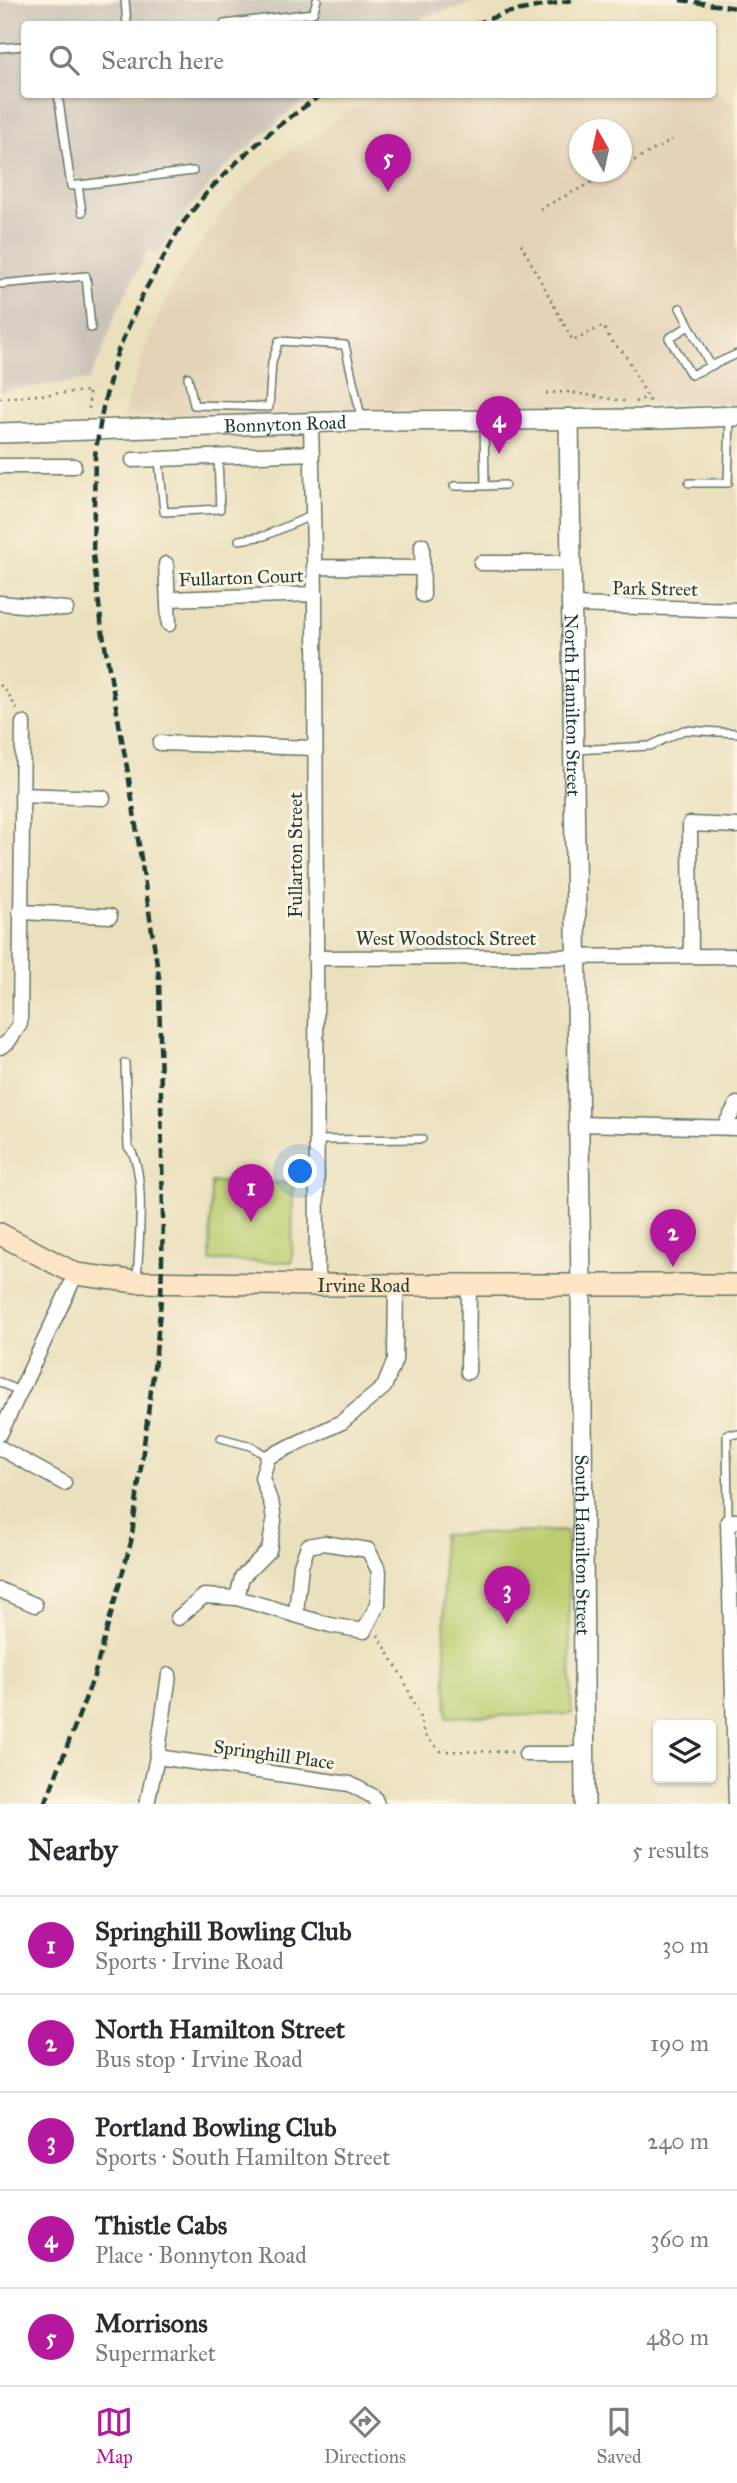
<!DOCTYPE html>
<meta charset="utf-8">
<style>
body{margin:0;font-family:"IM FELL Great Primer",serif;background:#f2f2f3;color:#2b2b33}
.controls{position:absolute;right:21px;bottom:21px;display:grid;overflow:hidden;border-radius:7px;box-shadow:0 2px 5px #0004}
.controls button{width:63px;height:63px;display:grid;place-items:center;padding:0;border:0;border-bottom:2px solid #e1e1e2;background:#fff;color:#2b2b33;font:35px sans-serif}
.compass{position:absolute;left:569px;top:119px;width:63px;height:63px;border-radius:50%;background:#fff;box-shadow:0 2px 5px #0004;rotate:351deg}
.you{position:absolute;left:301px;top:1172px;width:24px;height:24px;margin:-18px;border:5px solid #fff;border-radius:50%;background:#1a73e8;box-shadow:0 0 0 10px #1a73e833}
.badge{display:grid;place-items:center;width:46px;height:46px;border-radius:50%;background:#b5179e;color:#fff;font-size:23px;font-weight:700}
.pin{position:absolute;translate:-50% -58px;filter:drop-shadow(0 2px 4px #0008)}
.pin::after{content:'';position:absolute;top:37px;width:24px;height:21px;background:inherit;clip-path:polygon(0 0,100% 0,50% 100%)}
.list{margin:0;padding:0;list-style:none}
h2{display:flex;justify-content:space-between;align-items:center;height:91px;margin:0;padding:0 28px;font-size:30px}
h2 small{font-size:23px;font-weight:400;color:#7c7c81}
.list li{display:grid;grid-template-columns:46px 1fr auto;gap:21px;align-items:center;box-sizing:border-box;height:98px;padding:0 28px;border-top:2px solid #e1e1e2}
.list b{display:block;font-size:26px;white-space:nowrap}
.list p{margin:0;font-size:23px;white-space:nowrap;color:#7c7c81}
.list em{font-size:23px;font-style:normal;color:#7c7c81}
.icon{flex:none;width:38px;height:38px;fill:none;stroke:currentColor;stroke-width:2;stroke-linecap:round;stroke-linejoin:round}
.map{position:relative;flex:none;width:737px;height:1804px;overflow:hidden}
.search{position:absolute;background:#fff;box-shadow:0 2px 5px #0004;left:21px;right:21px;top:21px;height:77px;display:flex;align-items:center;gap:18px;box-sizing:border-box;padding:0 24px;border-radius:7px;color:#7c7c81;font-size:26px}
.sheet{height:581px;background:#fff}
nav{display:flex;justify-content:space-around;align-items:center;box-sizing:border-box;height:98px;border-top:2px solid #e1e1e2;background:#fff;font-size:19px;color:#7c7c81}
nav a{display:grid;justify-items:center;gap:4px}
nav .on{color:#b5179e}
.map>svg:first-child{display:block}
.built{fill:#e3d2b5;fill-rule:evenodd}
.industrial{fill:#cbc3b8}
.green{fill:#bbcd70;stroke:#6d8552;stroke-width:2}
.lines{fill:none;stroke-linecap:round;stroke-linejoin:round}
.service-casing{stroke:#667664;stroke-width:10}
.minor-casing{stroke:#667664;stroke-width:17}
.tertiary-casing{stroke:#667664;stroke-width:22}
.secondary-casing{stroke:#667664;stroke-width:24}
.path{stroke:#667664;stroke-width:2.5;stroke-dasharray:2 5;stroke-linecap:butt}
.service{stroke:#fff;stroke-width:7}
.minor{stroke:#fff;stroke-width:14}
.tertiary{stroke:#fff;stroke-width:19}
.secondary{stroke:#fde5c5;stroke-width:21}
.rail{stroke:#1f3d34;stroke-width:4.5;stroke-dasharray:10 5;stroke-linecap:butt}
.labels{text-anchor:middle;stroke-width:6;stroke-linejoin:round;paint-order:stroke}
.street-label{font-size:19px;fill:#1f3d34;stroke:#fcf5e5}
</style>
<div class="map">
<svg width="737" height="1804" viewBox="0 0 737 1804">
<rect width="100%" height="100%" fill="#fcf5e5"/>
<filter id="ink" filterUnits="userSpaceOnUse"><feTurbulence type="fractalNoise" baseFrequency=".0143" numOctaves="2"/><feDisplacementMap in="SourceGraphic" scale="14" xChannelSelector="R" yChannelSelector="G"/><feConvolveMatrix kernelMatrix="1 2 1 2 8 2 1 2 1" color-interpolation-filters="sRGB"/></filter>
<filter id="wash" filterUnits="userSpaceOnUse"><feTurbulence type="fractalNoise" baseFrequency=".00686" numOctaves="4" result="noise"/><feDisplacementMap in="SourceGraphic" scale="28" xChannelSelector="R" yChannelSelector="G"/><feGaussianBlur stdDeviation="1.57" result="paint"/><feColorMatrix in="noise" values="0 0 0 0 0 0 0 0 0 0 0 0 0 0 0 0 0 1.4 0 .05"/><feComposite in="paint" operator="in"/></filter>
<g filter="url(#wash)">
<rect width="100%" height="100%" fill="#ebe0bd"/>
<!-- built -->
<path class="built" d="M713,90L735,107L737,403L537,404L299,414L123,416L147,343L163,305L177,279L223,211L257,177L279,159L352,109L386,95L712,94ZM580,130H622V172H580Z"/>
<!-- industrial -->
<path class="industrial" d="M0,0H484L423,17V24H24V94L316,95L291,110L222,170L187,211L158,255L148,250L115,315L102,353L89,380L0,391Z"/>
<!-- green -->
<path class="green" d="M211,1182L293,1183L292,1262L210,1261Z
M567,1531L572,1714L447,1717L442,1535Z"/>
</g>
<g filter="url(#ink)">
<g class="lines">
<defs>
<path id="service" d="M125,0L127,24
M224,24L313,13L317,0
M0,48L24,46
M58,94L71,186L193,171
M78,185L82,212
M0,284L86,276L91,328
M680,308L711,366L737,354
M689,326L669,338L691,375L711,366
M188,377L194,405L269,407L272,362L279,341L345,345L362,421
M159,460L164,512L220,509L218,456
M689,483H728L730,417
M454,486H485L484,421
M485,486L505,485
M239,540L264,536L313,515
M574,750L650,746L684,730L737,733
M125,1063L128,1147C148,1167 138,1251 137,1281
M317,1140L422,1139
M0,1382L20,1392
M221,1438L251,1446L268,1457
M728,1521L727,1434H737"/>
<path id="minor" d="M311,425L315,594L317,1285
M133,460L312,453
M0,466H74
M422,545L423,595
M481,563H571
M166,564L169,624
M314,567L422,568
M168,599L315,594
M0,603L66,609
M572,605L737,610
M160,743L314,748
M22,795L103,798
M20,912L110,916
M691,956L690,824L737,826
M315,958L737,956
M0,1047L8,1042L20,1024L23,723
M579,1124L737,1128
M724,1127L737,1104
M468,1372L469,1285
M0,1434L76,1274
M0,1448L64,1483
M0,1590L35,1605
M237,1598L330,1625L364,1631L378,1604L379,1571L368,1550L324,1543L308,1546L301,1565L296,1614
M178,1618L204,1596L237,1598L242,1577L269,1550L274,1521L272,1506L262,1478L268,1457L342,1422L384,1387L395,1360L396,1285
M526,1754H584
M157,1757L350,1784L374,1797L377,1804
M147,1804L157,1757L169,1675
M736,1804L728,1521H737"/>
<g id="tertiary">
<path id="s1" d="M569,418L581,1285L585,1804"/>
<path id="s2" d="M0,433L362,421L658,419L737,416"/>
</g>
<g id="secondary">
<path id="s3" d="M0,1234L76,1274L137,1282L317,1285H737"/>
</g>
</defs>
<!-- service casing -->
<use href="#service" class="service-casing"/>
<!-- minor casing -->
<use href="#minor" class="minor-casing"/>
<!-- tertiary casing -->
<use href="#tertiary" class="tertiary-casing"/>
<!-- secondary casing -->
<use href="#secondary" class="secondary-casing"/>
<!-- path -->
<path class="path" d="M622,167L672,140
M540,209L612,172
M521,244L573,341L603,326L612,342L625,354L650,402
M546,393L569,392L629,402
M0,398L89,391V414
M635,402L647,397
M0,685L8,693L17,710
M378,1635L404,1680L420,1718L424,1735L441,1751L514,1752"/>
<!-- service -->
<use href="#service" class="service"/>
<!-- minor -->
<use href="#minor" class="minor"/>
<!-- tertiary -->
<use href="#tertiary" class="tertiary"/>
<!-- secondary -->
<use href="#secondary" class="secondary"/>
<!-- rail -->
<path class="rail" d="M680,0L737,8
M475,24L506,13L572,0
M45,1804L94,1676L131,1542L156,1353L161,1300L163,1218L159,977L128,773L102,629L93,555L95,455L103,407L117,353L142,296L182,224L208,191L240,159L274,129L322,94"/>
</g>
</g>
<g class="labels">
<!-- street labels -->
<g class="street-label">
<text dy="7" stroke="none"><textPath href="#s2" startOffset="285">Bonnyton Road</textPath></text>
<text transform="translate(241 577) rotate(-2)" y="7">Fullarton Court</text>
<text transform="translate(655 588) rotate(1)" y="7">Park Street</text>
<text dy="7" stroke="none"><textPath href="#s1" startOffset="287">North Hamilton Street</textPath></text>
<text transform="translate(295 855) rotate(-90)" y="7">Fullarton Street</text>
<text x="446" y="945">West Woodstock Street</text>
<text dy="7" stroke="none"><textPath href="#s3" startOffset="374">Irvine Road</textPath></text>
<text dy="7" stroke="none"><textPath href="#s1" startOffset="1127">South Hamilton Street</textPath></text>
<text transform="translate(274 1754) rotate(8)" y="7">Springhill Place</text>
</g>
</g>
</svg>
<div class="controls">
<button><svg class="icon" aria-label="layers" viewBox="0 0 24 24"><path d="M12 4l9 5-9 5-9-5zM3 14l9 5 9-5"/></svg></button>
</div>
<svg class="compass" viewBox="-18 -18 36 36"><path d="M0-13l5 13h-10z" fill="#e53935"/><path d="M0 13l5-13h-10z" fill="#7c7c81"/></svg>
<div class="you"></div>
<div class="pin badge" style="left:251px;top:1222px">1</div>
<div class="pin badge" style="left:673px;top:1267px">2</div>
<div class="pin badge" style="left:507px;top:1624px">3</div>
<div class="pin badge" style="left:499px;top:454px">4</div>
<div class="pin badge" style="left:388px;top:192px">5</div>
<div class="search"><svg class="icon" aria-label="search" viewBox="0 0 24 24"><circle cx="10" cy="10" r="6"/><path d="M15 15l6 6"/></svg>Search here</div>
</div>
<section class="sheet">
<h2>Nearby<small>5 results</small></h2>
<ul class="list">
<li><span class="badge">1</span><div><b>Springhill Bowling Club</b><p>Sports · Irvine Road</p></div><em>30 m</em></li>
<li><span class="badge">2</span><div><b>North Hamilton Street</b><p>Bus stop · Irvine Road</p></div><em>190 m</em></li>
<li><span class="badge">3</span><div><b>Portland Bowling Club</b><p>Sports · South Hamilton Street</p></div><em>240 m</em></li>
<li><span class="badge">4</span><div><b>Thistle Cabs</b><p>Place · Bonnyton Road</p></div><em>360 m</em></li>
<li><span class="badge">5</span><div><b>Morrisons</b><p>Supermarket</p></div><em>480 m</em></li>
</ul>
</section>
<nav>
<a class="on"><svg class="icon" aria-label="map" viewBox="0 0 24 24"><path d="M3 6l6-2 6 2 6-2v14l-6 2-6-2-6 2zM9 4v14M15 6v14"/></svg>Map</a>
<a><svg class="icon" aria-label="directions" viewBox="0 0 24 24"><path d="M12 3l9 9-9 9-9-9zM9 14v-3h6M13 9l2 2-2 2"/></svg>Directions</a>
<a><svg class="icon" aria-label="saved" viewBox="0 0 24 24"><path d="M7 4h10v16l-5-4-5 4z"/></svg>Saved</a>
</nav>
